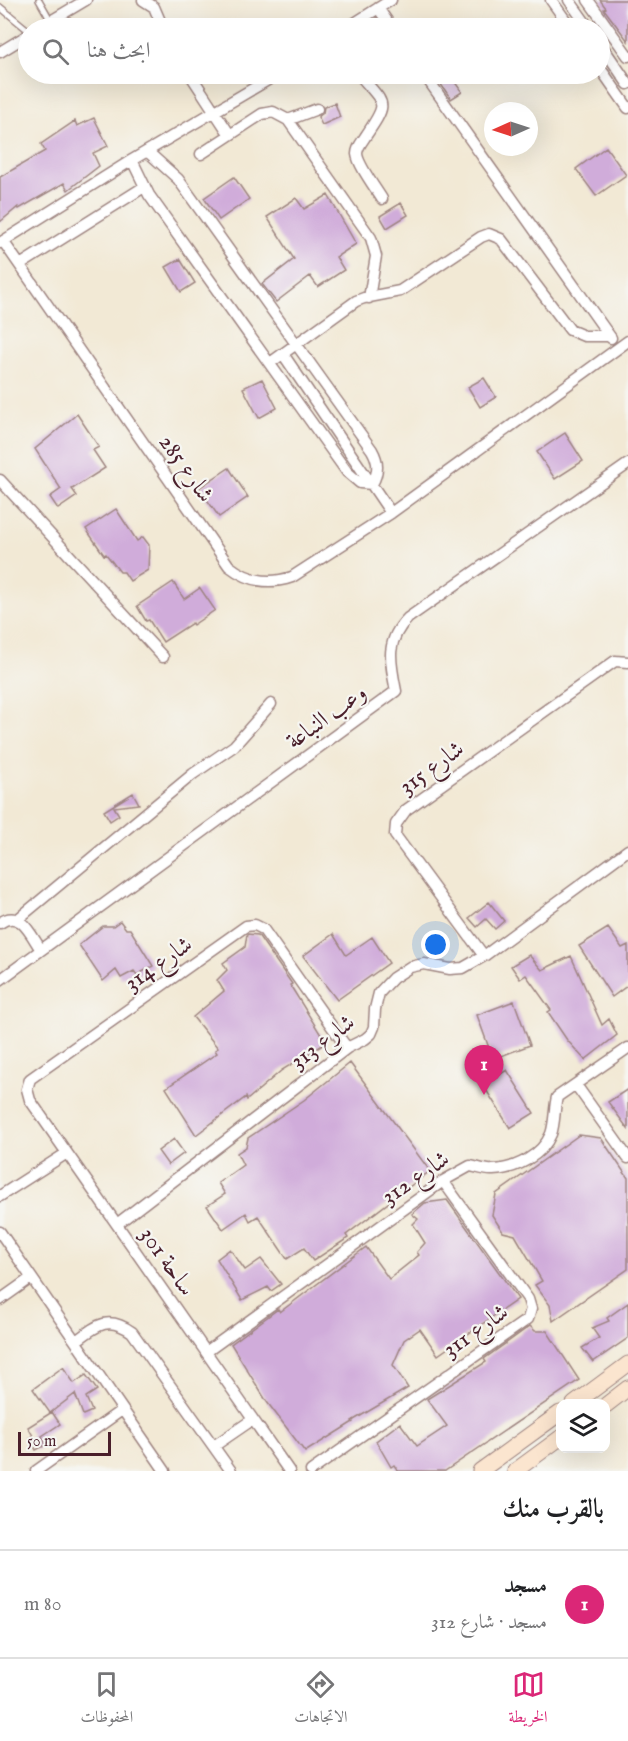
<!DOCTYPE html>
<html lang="ar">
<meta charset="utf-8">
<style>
body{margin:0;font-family:"IM FELL English",Amiri,serif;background:#f6f6f6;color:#202124;direction:rtl}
.controls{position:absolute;right:18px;bottom:18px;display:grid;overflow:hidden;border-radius:12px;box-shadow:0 6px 24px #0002}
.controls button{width:54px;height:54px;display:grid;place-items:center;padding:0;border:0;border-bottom:2px solid #e0e0e0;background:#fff;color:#202124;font:30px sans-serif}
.compass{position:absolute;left:484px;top:102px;width:54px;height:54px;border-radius:50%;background:#fff;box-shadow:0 6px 24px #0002;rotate:267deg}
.scale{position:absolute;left:18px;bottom:15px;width:93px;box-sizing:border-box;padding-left:6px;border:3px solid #4a1f2b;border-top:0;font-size:16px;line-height:21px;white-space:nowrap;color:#4a1f2b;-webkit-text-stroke:4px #f6f6f2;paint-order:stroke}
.you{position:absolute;left:436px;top:945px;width:21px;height:21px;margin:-15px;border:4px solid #fff;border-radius:50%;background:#1a73e8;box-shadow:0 0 0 9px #1a73e833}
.badge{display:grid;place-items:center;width:39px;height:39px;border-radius:50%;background:#db2777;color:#fff;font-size:20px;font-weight:700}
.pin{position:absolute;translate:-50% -50px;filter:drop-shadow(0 2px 3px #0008)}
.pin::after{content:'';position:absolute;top:32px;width:21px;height:18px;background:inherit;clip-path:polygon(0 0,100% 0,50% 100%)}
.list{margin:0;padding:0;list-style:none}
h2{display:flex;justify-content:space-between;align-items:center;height:78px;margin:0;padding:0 24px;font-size:26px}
h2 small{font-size:20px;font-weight:400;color:#757577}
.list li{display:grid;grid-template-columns:39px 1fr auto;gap:18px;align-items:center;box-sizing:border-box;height:108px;padding:0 24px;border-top:2px solid #e0e0e0}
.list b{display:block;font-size:22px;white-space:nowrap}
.list p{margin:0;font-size:20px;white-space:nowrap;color:#757577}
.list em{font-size:20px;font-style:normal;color:#757577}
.icon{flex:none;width:33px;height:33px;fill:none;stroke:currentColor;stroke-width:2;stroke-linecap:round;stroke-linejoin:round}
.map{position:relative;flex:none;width:628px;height:1471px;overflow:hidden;direction:ltr}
.search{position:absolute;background:#fff;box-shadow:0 6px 24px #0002;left:18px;right:18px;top:18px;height:66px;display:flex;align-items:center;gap:15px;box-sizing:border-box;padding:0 21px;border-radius:33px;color:#757577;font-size:22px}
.sheet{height:186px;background:#fff}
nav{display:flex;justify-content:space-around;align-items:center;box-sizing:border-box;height:84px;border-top:2px solid #e0e0e0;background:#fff;font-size:16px;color:#757577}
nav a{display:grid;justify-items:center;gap:3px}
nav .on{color:#db2777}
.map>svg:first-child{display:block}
.building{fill:#d0acda}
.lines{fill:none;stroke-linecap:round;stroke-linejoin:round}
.lane-casing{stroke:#9e8480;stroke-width:8}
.street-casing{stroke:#9e8480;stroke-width:13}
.secondary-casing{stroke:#9e8480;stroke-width:17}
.lane{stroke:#fff;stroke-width:5}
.street{stroke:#fff;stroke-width:10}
.secondary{stroke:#fbe5cf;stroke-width:15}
.labels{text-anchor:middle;stroke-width:4.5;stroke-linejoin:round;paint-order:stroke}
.street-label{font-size:24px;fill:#4a1f2b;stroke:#f6f6f2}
</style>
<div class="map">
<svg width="628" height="1471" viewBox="0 0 628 1471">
<rect width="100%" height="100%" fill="#f6f6f2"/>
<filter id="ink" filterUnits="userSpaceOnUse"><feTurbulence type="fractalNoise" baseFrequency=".0167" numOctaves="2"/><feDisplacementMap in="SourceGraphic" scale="12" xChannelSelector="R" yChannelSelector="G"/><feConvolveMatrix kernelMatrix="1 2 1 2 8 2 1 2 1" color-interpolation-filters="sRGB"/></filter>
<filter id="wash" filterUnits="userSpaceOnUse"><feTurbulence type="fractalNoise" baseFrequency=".008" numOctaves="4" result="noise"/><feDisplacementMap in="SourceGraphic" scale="24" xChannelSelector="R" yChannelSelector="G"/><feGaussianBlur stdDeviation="1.35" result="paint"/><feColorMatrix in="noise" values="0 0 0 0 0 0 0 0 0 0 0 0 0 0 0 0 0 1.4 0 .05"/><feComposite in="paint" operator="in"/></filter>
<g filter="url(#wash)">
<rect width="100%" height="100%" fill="#f2e9d5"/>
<g id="blocks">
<!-- building -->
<path class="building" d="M600,0H628V41L604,9L606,8Z
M441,74H449L462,92L451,99L436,77Z
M335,103L340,117L322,125L318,117L323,113L324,107Z
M94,118L108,146L93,153L99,166L68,190L64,183L19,209L18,207L0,222V177L45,151L41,144L75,121L77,126Z
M606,147L626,175L596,196L576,169Z
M234,177L249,199L219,220L204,198Z
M328,195L356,244L336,257L344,270L318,287L310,276L276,302L262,284L294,259L267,217L296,198L304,209Z
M401,203L408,215L387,228L380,216Z
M180,259L195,283L181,292L166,267Z
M484,378L496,397L480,407L468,387Z
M262,379L277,408L259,418L243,388Z
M77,414L99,447L93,450L105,468L72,489L77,496L58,509L50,497L61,489L35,449Z
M565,433L583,461L555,479L537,452Z
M229,468L248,497L219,517L199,488Z
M116,509L137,541L143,537L149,545L148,570L130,581L124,572H120L106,554L104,555L86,529Z
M173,582L184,599L200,588L215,610L193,625L192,623L163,642L149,620L146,621L137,606Z
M133,793L139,804L114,807L119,815L110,821L104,811Z
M489,902L504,921L495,929L486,919L477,927L469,918Z
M120,921L126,929H130L153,966L137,975L134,971L121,978L116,970L103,981L79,945L103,926H113Z
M608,928L622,948L628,945V985L612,997L579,946Z
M247,934L258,935L292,984L290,985L326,1043L282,1070L247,1100L246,1097L196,1135L166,1088L217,1053L215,1050L218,1048L193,1017L224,991L217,980L227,970L223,963L245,947Z
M333,934L346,955L372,937L389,963L337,1000L303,956Z
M529,955L542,970L571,956L602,1025L609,1019L617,1035L585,1060L567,1040L548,1012L551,1010L526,975L520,979L511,966Z
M514,1001L530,1045L493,1059L477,1015Z
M350,1063L430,1171L346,1235L348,1238L313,1261L304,1248L287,1259L258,1216L250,1221L246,1213L223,1229L207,1206L225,1194L218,1183L243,1165L237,1153L246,1147L248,1138L304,1100Z
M507,1070L534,1113L510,1128L483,1085Z
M628,1089V1129L608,1102Z
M579,1135L601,1138L628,1178V1269L553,1321L550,1305L535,1285L542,1281L515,1235L503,1232L492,1215L496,1194Z
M174,1139L184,1153L168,1165L158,1151Z
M447,1200L518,1299L438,1355L420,1329L404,1340L393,1365L408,1388L352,1421L353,1422L305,1452L267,1402L231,1344L278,1309L280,1312L366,1247L389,1279L419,1255L417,1252L425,1243L413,1224L418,1219L412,1214L425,1203Z
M230,1249L245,1270L261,1259L281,1284L271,1291L268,1287L242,1300L217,1259Z
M628,1303V1338L593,1362L582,1348L599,1338L592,1328L609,1321L607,1318Z
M530,1326L535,1331H547L579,1380L445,1471H398L394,1465L391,1467L376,1441L400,1423L417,1446L447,1426L427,1399L486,1362L484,1359Z
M63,1367L74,1383L86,1375L97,1390L86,1397L92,1411L83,1415L75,1394L50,1413L33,1389Z
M52,1412L60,1424L42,1436L46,1445L36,1450L30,1438L33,1436L28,1427Z"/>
</g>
</g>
<g filter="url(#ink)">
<use href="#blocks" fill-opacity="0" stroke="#9e8480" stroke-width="1.5"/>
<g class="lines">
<defs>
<path id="lane" d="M39,0L51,21
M0,7L28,30"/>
<path id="street" d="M143,0L154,7L163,28
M551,0L571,28
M569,0L589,28
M588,0L628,56
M378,8L392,28
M39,28L86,0
M347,28L391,0
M600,43L628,84
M0,52L28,35
M600,68L628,108
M190,74L230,135
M359,74C385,106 390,100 365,137C362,142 357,147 357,154C358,165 376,189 382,199
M424,74L611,338
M288,120L317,109
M201,154L262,114L273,112L288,120L371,238L376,256L369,298
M132,160L149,195L347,472L360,483L372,484C379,472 379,462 372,450L178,179L148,152
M3,241L229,566C248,581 269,585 292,577L391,513L628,341
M0,243L132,160L278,74
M20,265L144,187
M283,354L391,513
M270,363L356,301L364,298L400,291L481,237L489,234L501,239L570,330L584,336H609
M0,480L163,657
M18,919L193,774L234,746L271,704
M0,923C20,908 31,935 41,950
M484,956L395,835L396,824L406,810L615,661L628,662
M0,980L396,691C390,661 385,641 408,618L628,464
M576,1085L628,1158
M0,1196L67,1153
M117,1224L347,1048L365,1039L371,1034L374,1027L375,1009L379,993L393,978L410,967L424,964L450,969L463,968L484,956L628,850
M0,1232L165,1471
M0,1300L31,1278
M76,1341C97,1325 108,1315 132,1332L231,1471
M206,1352L443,1181L470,1166C477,1167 486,1171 493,1170C515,1169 542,1156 551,1134C555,1123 554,1109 557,1097L628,1048
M214,1446L252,1420
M36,1471L122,1410
M289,1471L30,1100L27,1089L30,1079L246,926L255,925L263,929L347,1048
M311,1471L528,1319L531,1309L528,1299L443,1181"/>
<path id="secondary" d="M574,1404L628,1364
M606,1405L628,1388
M480,1471L560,1413
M515,1471L560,1438"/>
</defs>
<!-- lane casing -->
<use href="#lane" class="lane-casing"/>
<!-- street casing -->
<use href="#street" class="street-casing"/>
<!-- secondary casing -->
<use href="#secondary" class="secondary-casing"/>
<!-- lane -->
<use href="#lane" class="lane"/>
<!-- street -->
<use href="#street" class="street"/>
<!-- secondary -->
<use href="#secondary" class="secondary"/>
</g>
</g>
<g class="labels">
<!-- street labels -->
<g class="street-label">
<text transform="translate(187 468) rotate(55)" y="8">شارع 285</text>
<text transform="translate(326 716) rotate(-36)" y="8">وعب النباعة</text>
<text transform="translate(431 767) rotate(-36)" y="8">شارع 315</text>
<text transform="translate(158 963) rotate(-35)" y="8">شارع 314</text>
<text transform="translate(322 1041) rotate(-37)" y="8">شارع 313</text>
<text transform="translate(415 1177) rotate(-34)" y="8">شارع 312</text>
<text transform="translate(168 1261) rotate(55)" y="8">ساحة 301</text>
<text transform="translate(475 1330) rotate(-35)" y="8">شارع 311</text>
</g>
</g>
</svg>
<div class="controls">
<button><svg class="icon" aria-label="layers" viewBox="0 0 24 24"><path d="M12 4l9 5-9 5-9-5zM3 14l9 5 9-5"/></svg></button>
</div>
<svg class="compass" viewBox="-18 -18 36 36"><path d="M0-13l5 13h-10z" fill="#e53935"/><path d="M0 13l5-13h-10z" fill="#757577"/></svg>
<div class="scale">50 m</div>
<div class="you"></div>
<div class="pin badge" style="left:484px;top:1095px">1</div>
<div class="search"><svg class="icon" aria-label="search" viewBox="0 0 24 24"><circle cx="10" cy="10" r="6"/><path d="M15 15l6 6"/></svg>ابحث هنا</div>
</div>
<section class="sheet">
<h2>بالقرب منك<small></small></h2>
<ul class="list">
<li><span class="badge">1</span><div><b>مسجد</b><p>مسجد · شارع 312</p></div><em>80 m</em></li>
</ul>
</section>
<nav>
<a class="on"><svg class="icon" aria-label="map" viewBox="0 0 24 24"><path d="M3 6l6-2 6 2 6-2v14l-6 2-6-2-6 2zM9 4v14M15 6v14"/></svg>الخريطة</a>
<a><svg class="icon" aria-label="directions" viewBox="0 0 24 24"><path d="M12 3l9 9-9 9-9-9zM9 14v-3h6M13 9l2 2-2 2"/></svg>الاتجاهات</a>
<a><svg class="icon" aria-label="saved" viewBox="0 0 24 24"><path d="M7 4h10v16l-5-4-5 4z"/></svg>المحفوظات</a>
</nav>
